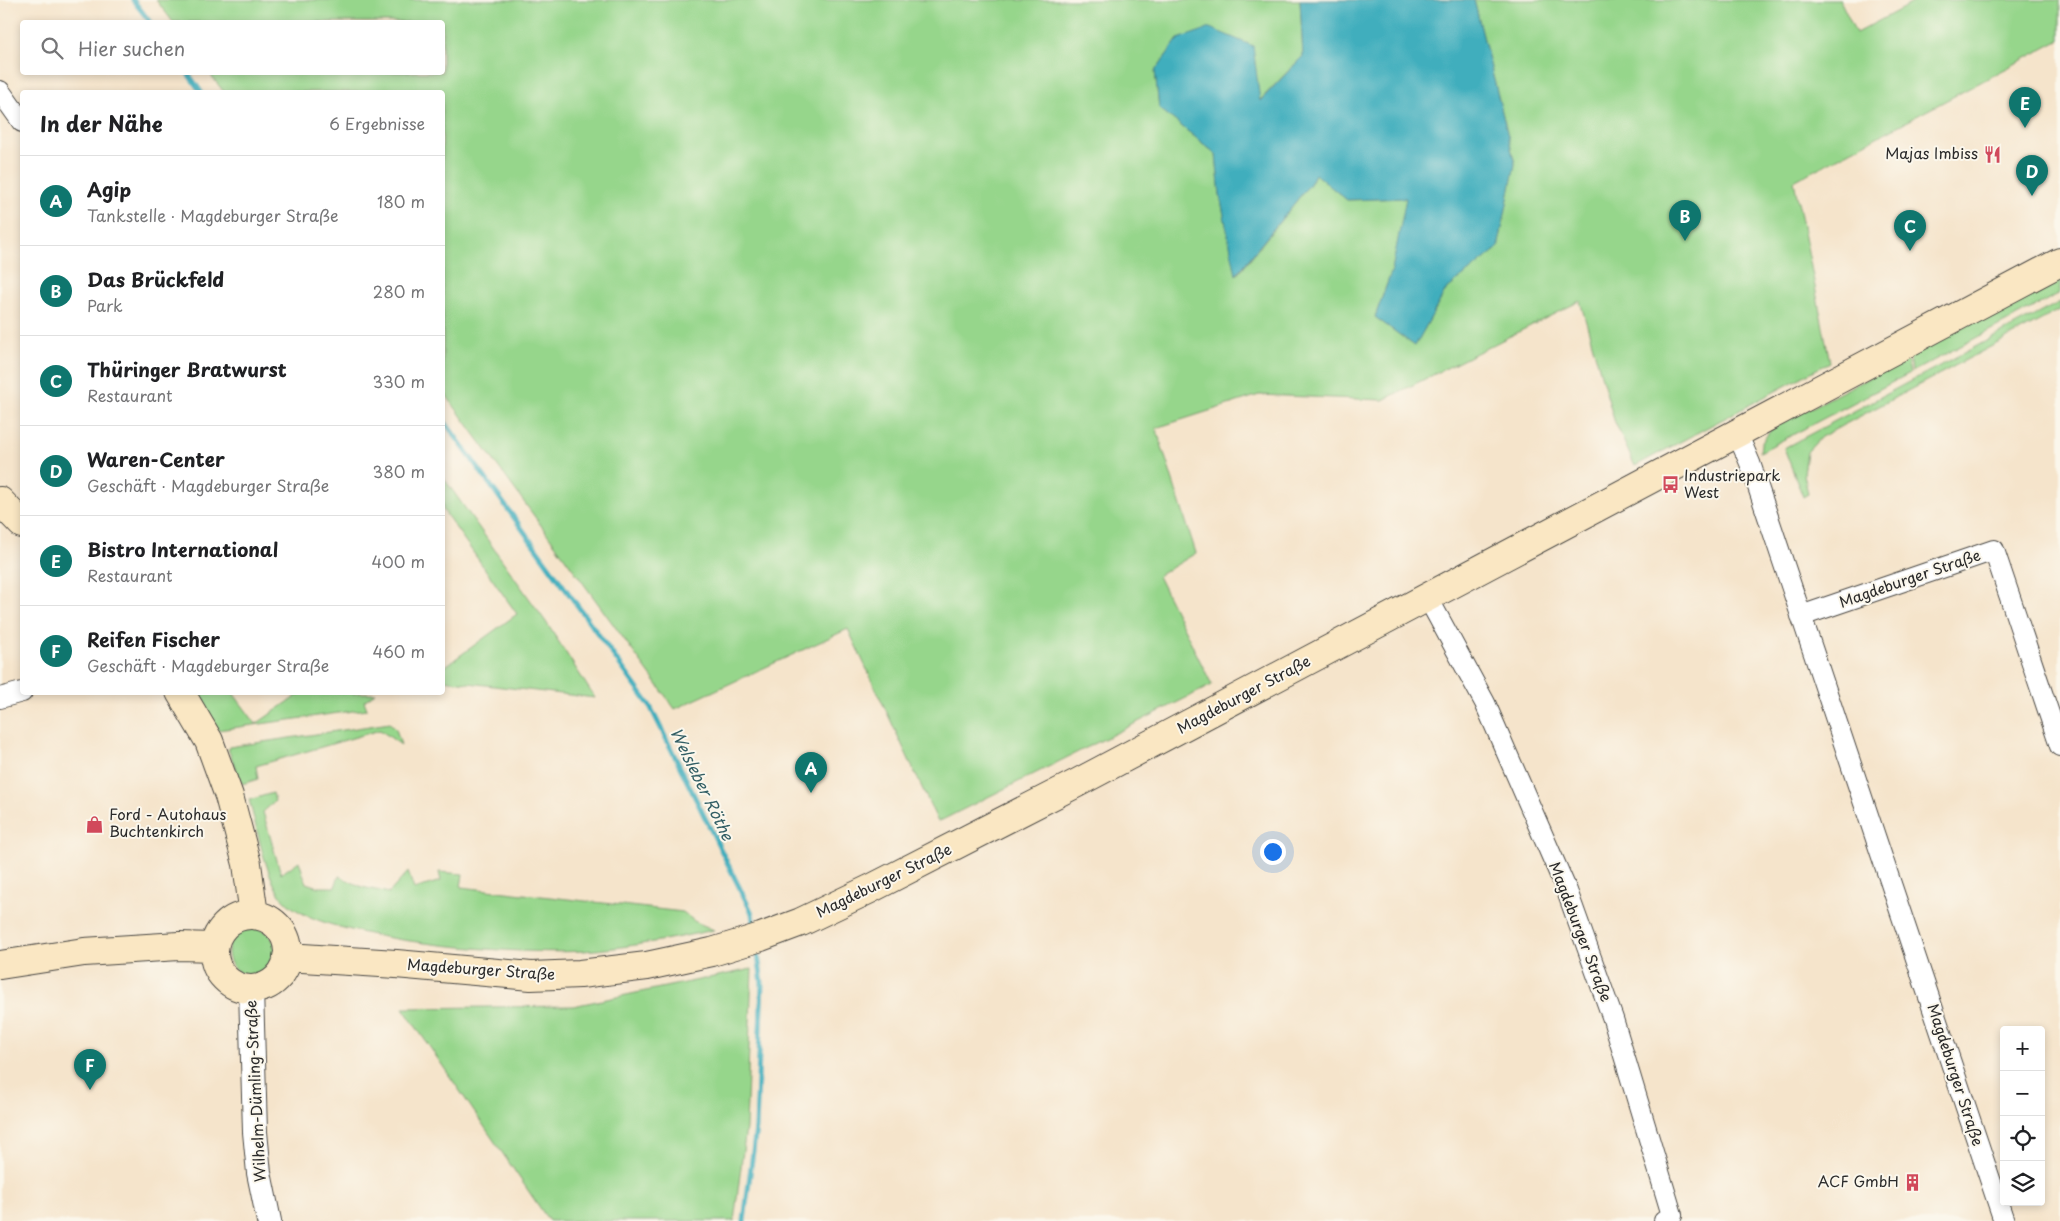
<!DOCTYPE html>
<html lang="de">
<meta charset="utf-8">
<style>
body{margin:0;font-family:"Playpen Sans",sans-serif;background:#f2f2f2;color:#202124}
.controls{position:absolute;right:15px;bottom:15px;display:grid;overflow:hidden;border-radius:5px;box-shadow:0 2px 8px #0003}
.controls button{width:45px;height:45px;display:grid;place-items:center;padding:0;border:0;border-bottom:1px solid #e0e0e0;background:#fff;color:#202124;font:25px sans-serif}
.you{position:absolute;left:1272px;top:851px;width:18px;height:18px;margin:-12px;border:4px solid #fff;border-radius:50%;background:#1a73e8;box-shadow:0 0 0 8px #1a73e833}
.badge{display:grid;place-items:center;width:32px;height:32px;border-radius:50%;background:#0f766e;color:#fff;font-size:16px;font-weight:700}
.pin{position:absolute;translate:-50% -41px;filter:drop-shadow(0 1px 2px #0008)}
.pin::after{content:'';position:absolute;top:26px;width:18px;height:15px;background:inherit;clip-path:polygon(0 0,100% 0,50% 100%)}
.list{margin:0;padding:0;list-style:none}
h2{display:flex;justify-content:space-between;align-items:center;height:65px;margin:0;padding:0 20px;font-size:21px}
h2 small{font-size:16px;font-weight:400;color:#757577}
.list li{display:grid;grid-template-columns:32px 1fr auto;gap:15px;align-items:center;box-sizing:border-box;height:90px;padding:0 20px;border-top:1px solid #e0e0e0}
.list b{display:block;font-size:19px;white-space:nowrap}
.list p{margin:0;font-size:16px;white-space:nowrap;color:#757577}
.list em{font-size:16px;font-style:normal;color:#757577}
.icon{flex:none;width:28px;height:28px;fill:none;stroke:currentColor;stroke-width:2;stroke-linecap:round;stroke-linejoin:round}
.map{position:relative;flex:none;width:2060px;height:1221px;overflow:hidden}
.search{position:absolute;background:#fff;box-shadow:0 2px 8px #0003;left:20px;top:20px;width:425px;height:55px;display:flex;align-items:center;gap:12px;box-sizing:border-box;padding:0 18px;border-radius:5px;color:#757577;font-size:19px}
.panel{position:absolute;background:#fff;box-shadow:0 2px 8px #0003;left:20px;top:90px;width:425px;height:605px;border-radius:5px}
.map>svg:first-child{display:block}
.green{fill:#96d68b;stroke:#60805b}
.water{fill:#40aebd;stroke:#366c74}
.lines{fill:none;stroke-linecap:round;stroke-linejoin:round}
.stream{stroke:#40aebd;stroke-width:5}
.minor-casing{stroke:#494743;stroke-width:22}
.tertiary-casing{stroke:#494743;stroke-width:26}
.secondary-casing{stroke:#494743;stroke-width:30}
.minor{stroke:#fff;stroke-width:20}
.tertiary{stroke:#fff;stroke-width:24}
.secondary{stroke:#fae7c3;stroke-width:28}
.labels{text-anchor:middle;stroke-width:4;stroke-linejoin:round;paint-order:stroke}
.poi-label{font-size:15px;fill:#2b2b2b;stroke:#fbf7ec;text-anchor:end}
.street-label{font-size:15px;fill:#2b2b2b;stroke:#fbf7ec}
.water-label{font-size:16px;font-style:italic;fill:#335f65;stroke:#fbf7ec}
</style>
<div class="map">
<svg width="2060" height="1221" viewBox="0 0 2060 1221">
<rect width="100%" height="100%" fill="#fbf7ec"/>
<filter id="ink" filterUnits="userSpaceOnUse"><feTurbulence type="fractalNoise" baseFrequency=".02" numOctaves="2"/><feDisplacementMap in="SourceGraphic" scale="10" xChannelSelector="R" yChannelSelector="G"/><feConvolveMatrix kernelMatrix="1 2 1 2 8 2 1 2 1" color-interpolation-filters="sRGB"/></filter>
<filter id="wash" filterUnits="userSpaceOnUse"><feTurbulence type="fractalNoise" baseFrequency=".0096" numOctaves="4" result="noise"/><feDisplacementMap in="SourceGraphic" scale="20" xChannelSelector="R" yChannelSelector="G"/><feGaussianBlur stdDeviation="1.12" result="paint"/><feColorMatrix in="noise" values="0 0 0 0 0 0 0 0 0 0 0 0 0 0 0 0 0 1.4 0 .05"/><feComposite in="paint" operator="in"/></filter>
<g filter="url(#wash)">
<rect width="100%" height="100%" fill="#f5e4cb"/>
<!-- green -->
<path class="green" d="M156,0H1300L1303,56L1259,101L1178,39L1155,71L1159,108L1216,154L1220,195L1237,275L1310,184L1315,174L1347,200L1407,198L1392,270L1375,317L1415,346L1446,290L1498,248L1515,164L1474,0H1840L1856,33L1918,0H2060V40L1794,181L1830,362L1635,466L1614,420L1580,301L1383,400L1259,395L1156,428L1196,553L1158,576L1212,685L938,822L848,629L675,709L443,391L442,92H224L209,73L442,72V22H173Z
M2060,272V293L1912,372L1910,357Z
M2060,302V310L1821,437L1807,452L1804,474L1808,494L1803,497L1784,448Z
M1907,358L1910,373L1760,452L1761,444L1772,428Z
M443,477L546,622L595,698L443,680V668L517,614L443,510Z
M352,692L354,694L357,693H375L364,701L367,709L218,730L197,693H233L256,724L301,693Z
M390,723L396,729L401,745L380,730L256,766L258,779L242,784L228,749L229,747Z
M273,793L275,801L263,812L281,874L299,861L306,883L318,887H335L339,876L362,887L389,893L408,872L414,889L441,881L439,872L463,874L461,887L683,912L694,921L714,930C671,939 627,948 583,951C524,955 322,943 284,900C266,880 257,827 249,800Z
M228 952a24 24 0 1 1 48 0a24 24 0 1 1-48 0Z
M752,969L746,1128L734,1221H549L403,1008L573,1006Z"/>
<!-- water -->
<path class="water" d="M1300,0H1474L1515,164L1498,248L1446,290L1415,346L1375,317L1392,270L1406,198L1347,200L1315,174L1310,184L1236,275L1220,195L1216,154L1159,108L1155,71L1178,39L1210,28L1253,46L1260,101L1303,56Z"/>
<g class="lines">
<!-- stream -->
<path class="stream" d="M133,0L150,22
M187,72L201,92
M442,418L650,706L752,913L754,930
M744,1221L756,1128L762,983L757,948"/>
</g>
</g>
<g filter="url(#ink)">
<g class="lines">
<defs>
<path id="minor" d="M0,91L22,122
M1737,433L1750,463L2004,1221
M1428,598L1485,703L1567,891L1613,1019L1672,1215L1664,1221
M1801,616L1994,550L2060,746
M0,698L22,692"/>
<path id="tertiary" d="M251,989L255,1132L259,1173L269,1221"/>
<path id="secondary" d="M0,501L22,524
M180,692L209,741L229,796L247,864L254,915
M214 952a37 37 0 1 1 74 0a37 37 0 1 1-74 0Z
M287,957L396,964L531,976L580,974L647,966L712,952L761,937L801,922L870,889L1077,783L2060,262
M0,965L84,952L179,946L214,947"/>
</defs>
<!-- minor casing -->
<use href="#minor" class="minor-casing"/>
<!-- tertiary casing -->
<use href="#tertiary" class="tertiary-casing"/>
<!-- secondary casing -->
<use href="#secondary" class="secondary-casing"/>
<!-- minor -->
<use href="#minor" class="minor"/>
<!-- tertiary -->
<use href="#tertiary" class="tertiary"/>
<!-- secondary -->
<use href="#secondary" class="secondary"/>
</g>
</g>
<!-- icons -->
<defs>
<symbol id="restaurant-bare" viewBox="-9 -9 18 18"><path d="M-5-6h1v4h1v-4h1v4h1v-4h1v5L-1.5 .5V6h-2V.5L-5-1ZM5-6V6H3V1.5H1.5Q1.5-4 5-6Z" fill="#d1495b" stroke="#fbf7ec" stroke-width="2.5" paint-order="stroke"/></symbol>
<symbol id="bus-bare" viewBox="-9 -9 18 18"><path d="M-5-6H5V4H4V6H2V4H-2V6H-4V4H-5ZM-3.5-4V0h7V-4ZM-3.5 1.2v1.5H-2V1.2ZM2 1.2v1.5H3.5V1.2Z" fill="#d1495b" stroke="#fbf7ec" stroke-width="2.5" paint-order="stroke"/></symbol>
<symbol id="shop-bare" viewBox="-9 -9 18 18"><path d="M-5-2.5h2.3a2.7 3.5 0 0 1 5.4 0H5L5.5 6h-11ZM-1.5-2.5h3a1.5 2.3 0 0 0-3 0Z" fill="#d1495b" stroke="#fbf7ec" stroke-width="2.5" paint-order="stroke"/></symbol>
<symbol id="building-bare" viewBox="-9 -9 18 18"><path d="M-4-6H4V6H1V3H-1V6H-4ZM-2.5-4.3h1.7v1.8h-1.7ZM.8-4.3h1.7v1.8H.8ZM-2.5-1h1.7V.8h-1.7ZM.8-1h1.7V.8H.8Z" fill="#d1495b" stroke="#fbf7ec" stroke-width="2.5" paint-order="stroke"/></symbol>
</defs>
<g fill-rule="evenodd">
<use href="#restaurant-bare" x="1980" y="142" width="25" height="25"/>
<use href="#bus-bare" x="1658" y="472" width="25" height="25"/>
<use href="#shop-bare" x="82" y="812" width="25" height="25"/>
<use href="#building-bare" x="1900" y="1170" width="25" height="25"/>
</g>
<g class="labels">
<!-- poi labels -->
<g class="poi-label">
<text x="1978" y="159">Majas Imbiss</text>
<text x="1684" y="481" text-anchor="start">Industriepark<tspan x="1684" dy="17">West</tspan></text>
<text x="109" y="820" text-anchor="start">Ford - Autohaus<tspan x="109" dy="17">Buchtenkirch</tspan></text>
<text x="1899" y="1187">ACF GmbH</text>
</g>
<!-- street labels -->
<g class="street-label">
<text transform="translate(1910 579) rotate(-19)" y="5">Magdeburger Straße</text>
<text transform="translate(1244 695) rotate(-28)" y="5">Magdeburger Straße</text>
<text transform="translate(884 881) rotate(-26)" y="5">Magdeburger Straße</text>
<text transform="translate(1580 932) rotate(69)" y="5">Magdeburger Straße</text>
<text transform="translate(481 970) rotate(4)" y="5">Magdeburger Straße</text>
<text transform="translate(1955 1075) rotate(72)" y="5">Magdeburger Straße</text>
<text transform="translate(256 1091) rotate(-93)" y="5">Wilhelm-Dümling-Straße</text>
</g>
<!-- water labels -->
<g class="water-label">
<text transform="translate(702 784) rotate(64)" y="6">Welsleber Röthe</text>
</g>
</g>
</svg>
<div class="controls">
<button>+</button>
<button>−</button>
<button><svg class="icon" aria-label="locate" viewBox="0 0 24 24"><circle cx="12" cy="12" r="6"/><path d="M12 2v4M12 18v4M2 12h4M18 12h4"/></svg></button>
<button><svg class="icon" aria-label="layers" viewBox="0 0 24 24"><path d="M12 4l9 5-9 5-9-5zM3 14l9 5 9-5"/></svg></button>
</div>
<div class="you"></div>
<div class="pin badge" style="left:811px;top:793px">A</div>
<div class="pin badge" style="left:1685px;top:241px">B</div>
<div class="pin badge" style="left:1910px;top:251px">C</div>
<div class="pin badge" style="left:2032px;top:196px">D</div>
<div class="pin badge" style="left:2025px;top:128px">E</div>
<div class="pin badge" style="left:90px;top:1090px">F</div>
<div class="search"><svg class="icon" aria-label="search" viewBox="0 0 24 24"><circle cx="10" cy="10" r="6"/><path d="M15 15l6 6"/></svg>Hier suchen</div>
<section class="panel">
<h2>In der Nähe<small>6 Ergebnisse</small></h2>
<ul class="list">
<li><span class="badge">A</span><div><b>Agip</b><p>Tankstelle · Magdeburger Straße</p></div><em>180 m</em></li>
<li><span class="badge">B</span><div><b>Das Brückfeld</b><p>Park</p></div><em>280 m</em></li>
<li><span class="badge">C</span><div><b>Thüringer Bratwurst</b><p>Restaurant</p></div><em>330 m</em></li>
<li><span class="badge">D</span><div><b>Waren-Center</b><p>Geschäft · Magdeburger Straße</p></div><em>380 m</em></li>
<li><span class="badge">E</span><div><b>Bistro International</b><p>Restaurant</p></div><em>400 m</em></li>
<li><span class="badge">F</span><div><b>Reifen Fischer</b><p>Geschäft · Magdeburger Straße</p></div><em>460 m</em></li>
</ul>
</section>
</div>
